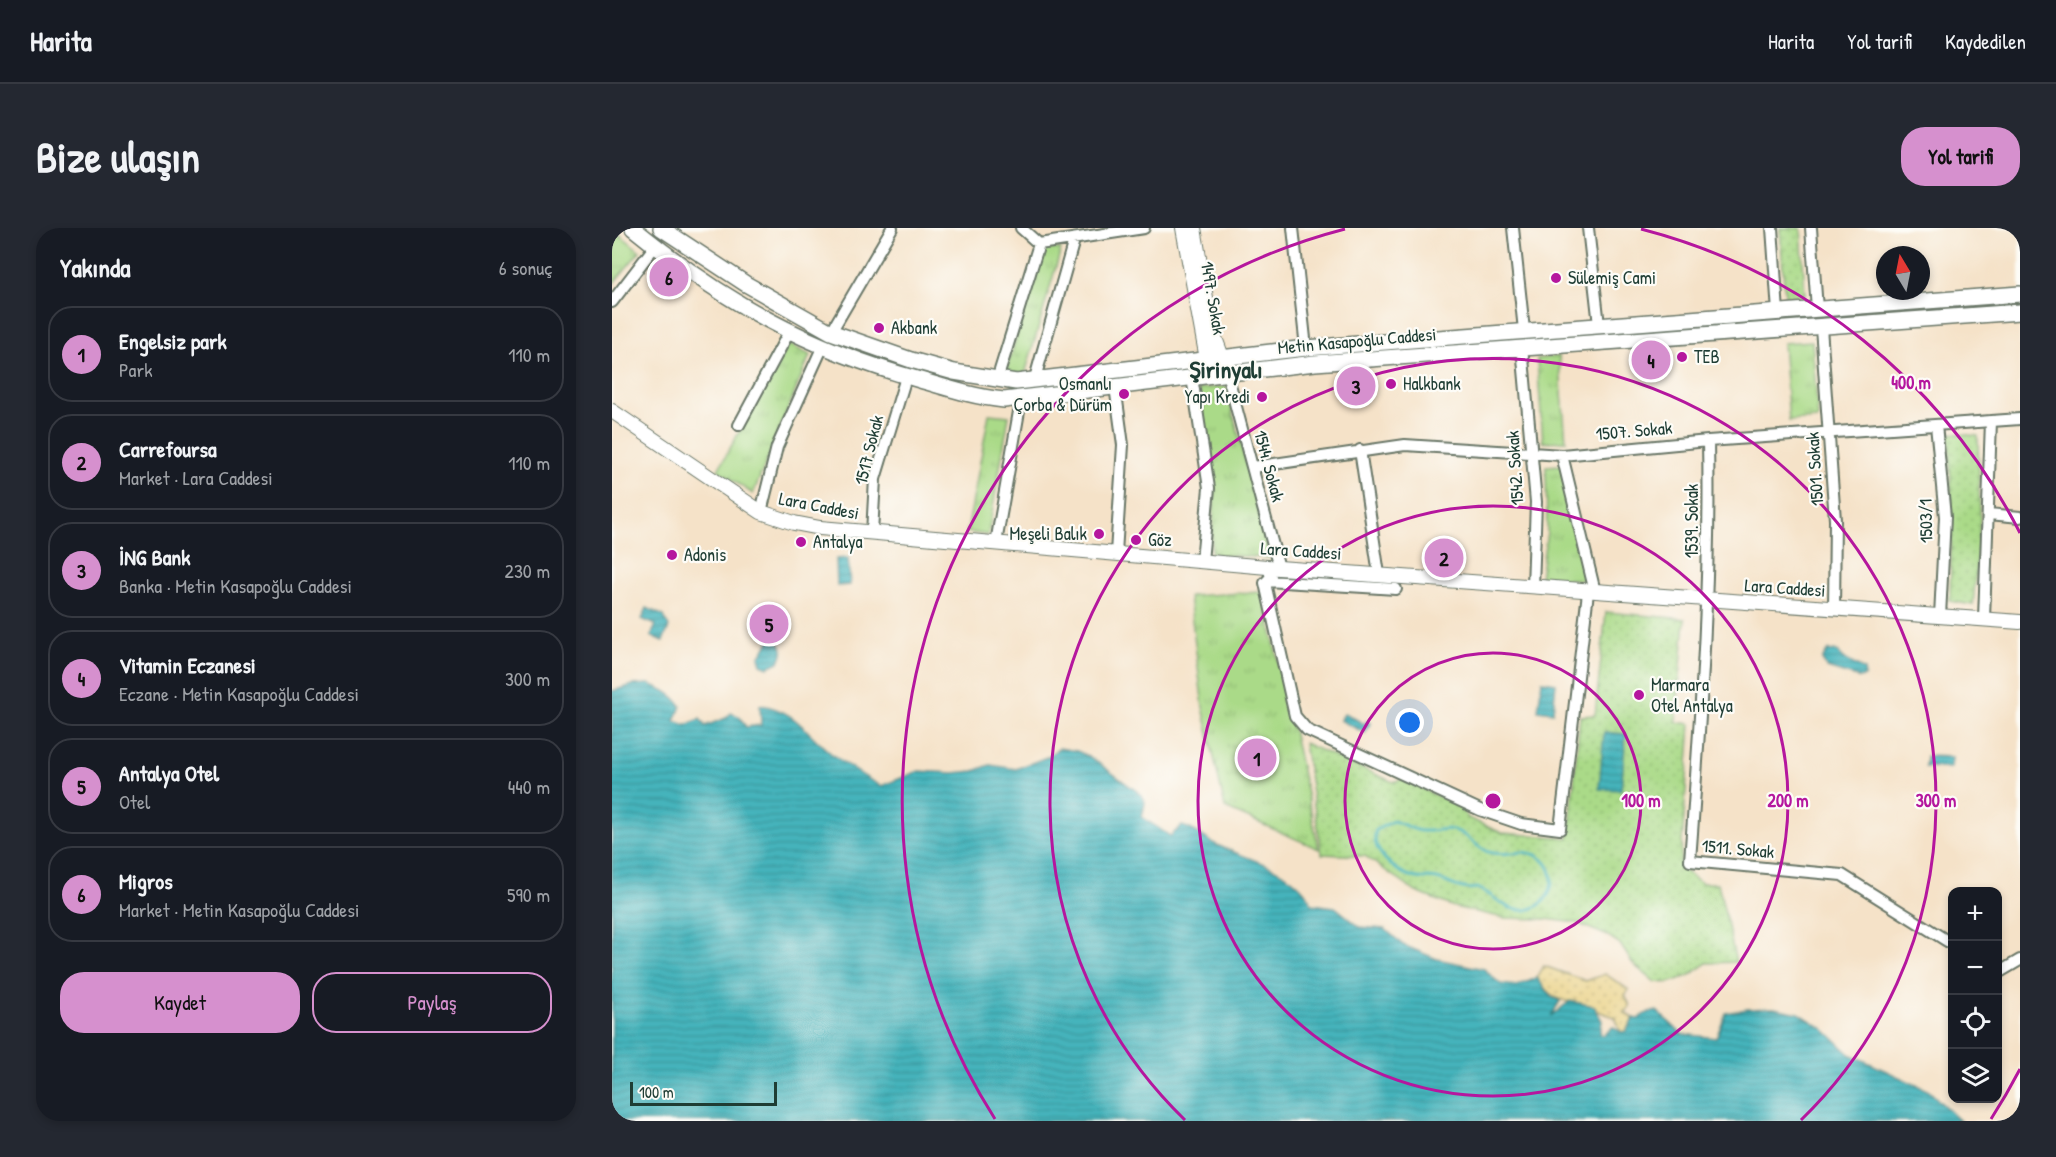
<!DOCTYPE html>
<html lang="tr">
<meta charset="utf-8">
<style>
body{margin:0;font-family:"Patrick Hand",sans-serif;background:#242831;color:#f1f3f6}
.controls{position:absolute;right:18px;bottom:18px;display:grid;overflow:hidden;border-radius:12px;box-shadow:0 3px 9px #0003}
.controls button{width:54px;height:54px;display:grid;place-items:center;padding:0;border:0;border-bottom:2px solid #363941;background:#171b24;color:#f1f3f6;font:30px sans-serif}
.compass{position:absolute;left:1264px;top:18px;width:54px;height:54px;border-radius:50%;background:#171b24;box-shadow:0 3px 9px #0003;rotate:350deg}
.scale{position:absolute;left:18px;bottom:15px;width:147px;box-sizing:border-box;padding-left:6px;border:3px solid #1f3d34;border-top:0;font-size:16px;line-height:21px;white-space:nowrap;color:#1f3d34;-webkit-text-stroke:4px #fdfcf7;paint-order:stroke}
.you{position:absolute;left:798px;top:495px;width:21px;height:21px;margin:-15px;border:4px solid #fff;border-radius:50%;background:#1a73e8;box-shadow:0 0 0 9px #1a73e833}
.badge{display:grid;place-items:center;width:39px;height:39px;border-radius:50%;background:#d690ce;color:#111;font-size:20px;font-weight:700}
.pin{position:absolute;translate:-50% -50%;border:3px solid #fff;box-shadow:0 2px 6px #0006}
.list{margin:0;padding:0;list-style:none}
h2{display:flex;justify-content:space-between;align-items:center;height:78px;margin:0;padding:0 24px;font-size:26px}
h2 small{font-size:20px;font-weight:400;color:#9ea1a6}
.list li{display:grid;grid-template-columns:39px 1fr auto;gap:18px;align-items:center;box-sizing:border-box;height:96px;margin:0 12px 12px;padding:0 12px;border:2px solid #363941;border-radius:24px}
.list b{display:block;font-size:22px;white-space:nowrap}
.list p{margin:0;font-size:20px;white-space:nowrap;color:#9ea1a6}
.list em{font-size:20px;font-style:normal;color:#9ea1a6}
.actions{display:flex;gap:12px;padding:18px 24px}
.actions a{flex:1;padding:14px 0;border:2px solid #d690ce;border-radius:24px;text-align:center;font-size:21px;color:#d690ce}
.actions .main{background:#d690ce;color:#111}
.icon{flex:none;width:33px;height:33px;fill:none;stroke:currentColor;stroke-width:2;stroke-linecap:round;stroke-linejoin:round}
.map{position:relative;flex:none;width:1408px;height:893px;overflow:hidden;border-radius:24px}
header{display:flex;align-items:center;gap:36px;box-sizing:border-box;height:84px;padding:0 30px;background:#171b24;border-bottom:2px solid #363941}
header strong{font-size:28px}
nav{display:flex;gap:33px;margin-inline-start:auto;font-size:21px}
.intro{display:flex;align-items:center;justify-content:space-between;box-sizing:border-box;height:144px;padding:0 36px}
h1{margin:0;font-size:42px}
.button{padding:15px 27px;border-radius:24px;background:#d690ce;color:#111;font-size:21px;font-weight:700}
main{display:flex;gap:36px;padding:0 36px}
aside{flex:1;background:#171b24;border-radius:24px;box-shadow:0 3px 9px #0003}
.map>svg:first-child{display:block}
.grass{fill:url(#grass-dots);stroke:#648c5e;stroke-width:1.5}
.sand{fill:url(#sand-dots);stroke:#868c69;stroke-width:1.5}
.park{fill:url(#park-tufts);stroke:#648c5e;stroke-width:1.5}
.water{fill:url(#water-rules);stroke:#327878;stroke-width:1.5}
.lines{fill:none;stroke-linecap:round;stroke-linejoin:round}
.stream{stroke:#45b4bc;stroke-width:3}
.street-casing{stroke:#6a7768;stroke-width:14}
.secondary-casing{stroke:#6a7768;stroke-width:16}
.primary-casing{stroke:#6a7768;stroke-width:18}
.street{stroke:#fff;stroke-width:10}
.secondary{stroke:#fff;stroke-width:14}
.primary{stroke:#fff;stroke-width:15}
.ring{fill:none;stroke:#b5179e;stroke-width:3}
.poi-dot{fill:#b5179e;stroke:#fdfcf7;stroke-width:2}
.labels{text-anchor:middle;stroke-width:4.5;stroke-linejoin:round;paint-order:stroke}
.poi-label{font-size:18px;fill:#1f3d34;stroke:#fdfcf7;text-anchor:start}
.street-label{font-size:18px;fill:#1f3d34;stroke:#fdfcf7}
.district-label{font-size:24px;font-weight:bold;fill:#1f3d34;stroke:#fdfcf7}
.centre{fill:#b5179e;stroke:#fdfcf7;stroke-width:3}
.ring-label{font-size:18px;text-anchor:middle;font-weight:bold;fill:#b5179e;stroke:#fdfcf7;stroke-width:4.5;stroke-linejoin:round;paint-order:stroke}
</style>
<header>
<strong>Harita</strong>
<nav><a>Harita</a><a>Yol tarifi</a><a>Kaydedilen</a></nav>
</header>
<div class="intro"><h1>Bize ulaşın</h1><a class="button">Yol tarifi</a></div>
<main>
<aside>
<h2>Yakında<small>6 sonuç</small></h2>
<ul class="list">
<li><span class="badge">1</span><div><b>Engelsiz park</b><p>Park</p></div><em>110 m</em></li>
<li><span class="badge">2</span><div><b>Carrefoursa</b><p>Market · Lara Caddesi</p></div><em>110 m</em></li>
<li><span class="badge">3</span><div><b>İNG Bank</b><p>Banka · Metin Kasapoğlu Caddesi</p></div><em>230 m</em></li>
<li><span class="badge">4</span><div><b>Vitamin Eczanesi</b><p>Eczane · Metin Kasapoğlu Caddesi</p></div><em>300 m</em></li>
<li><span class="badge">5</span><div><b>Antalya Otel</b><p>Otel</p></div><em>440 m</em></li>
<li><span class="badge">6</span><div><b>Migros</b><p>Market · Metin Kasapoğlu Caddesi</p></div><em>590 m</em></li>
</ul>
<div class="actions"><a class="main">Kaydet</a><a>Paylaş</a></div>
</aside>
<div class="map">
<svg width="1408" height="893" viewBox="0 0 1408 893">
<defs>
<pattern id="grass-dots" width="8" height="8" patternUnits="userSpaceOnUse" patternTransform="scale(1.5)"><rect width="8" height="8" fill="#aada88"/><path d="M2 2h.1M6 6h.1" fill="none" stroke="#92bc76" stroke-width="1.8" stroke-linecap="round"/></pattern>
<pattern id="sand-dots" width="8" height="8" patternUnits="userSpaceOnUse" patternTransform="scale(1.5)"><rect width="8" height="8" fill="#eeda9e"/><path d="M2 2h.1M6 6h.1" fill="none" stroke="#ccbc89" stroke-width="1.8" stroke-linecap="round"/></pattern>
<pattern id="park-tufts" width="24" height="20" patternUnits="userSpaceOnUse" patternTransform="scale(1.5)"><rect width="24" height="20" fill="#aada88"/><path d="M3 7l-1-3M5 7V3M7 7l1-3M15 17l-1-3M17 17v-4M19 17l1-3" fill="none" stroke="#92bc76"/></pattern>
<pattern id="water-rules" width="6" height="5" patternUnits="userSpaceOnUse" patternTransform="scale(1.5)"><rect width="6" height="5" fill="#45b4bc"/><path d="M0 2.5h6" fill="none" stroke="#39949a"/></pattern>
</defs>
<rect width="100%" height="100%" fill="#fdfcf7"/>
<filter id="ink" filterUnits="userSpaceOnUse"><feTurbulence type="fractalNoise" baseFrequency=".0167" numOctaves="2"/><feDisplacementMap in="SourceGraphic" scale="12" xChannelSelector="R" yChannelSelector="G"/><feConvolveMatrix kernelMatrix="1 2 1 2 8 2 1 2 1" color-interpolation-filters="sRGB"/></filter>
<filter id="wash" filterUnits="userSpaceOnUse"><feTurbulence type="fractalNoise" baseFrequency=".008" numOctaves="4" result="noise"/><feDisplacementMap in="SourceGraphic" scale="24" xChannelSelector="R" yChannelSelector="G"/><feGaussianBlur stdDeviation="1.35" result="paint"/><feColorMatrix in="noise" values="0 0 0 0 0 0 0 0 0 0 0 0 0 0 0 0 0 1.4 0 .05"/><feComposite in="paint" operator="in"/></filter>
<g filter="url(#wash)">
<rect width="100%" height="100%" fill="#f5e2c8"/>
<!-- grass -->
<path class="grass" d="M1168,0H1189L1193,67L1173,69Z
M1337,205L1366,208L1368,292L1361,377L1338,373L1340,290Z
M994,384L1073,391L1064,494L1079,496L1068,640L1090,655H1106L1124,734L1095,735L1076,748L1057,755L1043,754L1021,736L1008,716L996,708L965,695L934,691L892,690L842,679L804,664L753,628L710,626L692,515L781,554L790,551L849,579L856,590L890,605L957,610L968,488L983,487Z"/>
<!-- sand -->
<path class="sand" d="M932,738L974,753L993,746L1017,762L1013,767L1018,778L1013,785L1022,790L1014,803L1009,804L1003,789L985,783L982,778C953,772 942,777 925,750Z"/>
<!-- park -->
<path class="park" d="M0,0L28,23L0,57Z
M431,21H449L413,146L394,143Z
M1200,113L1206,191L1177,193L1171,115Z
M176,116L198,127L141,266L106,242Z
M947,128L954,213L931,214L925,131Z
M614,158L658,330L599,326L603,262L587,161Z
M377,186L397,188L376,307L355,304Z
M949,237L977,352L928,350L935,304L934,238Z
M651,364L707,621L613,580L591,479L577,368Z"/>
<!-- water -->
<path class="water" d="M236,330L238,357L225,358L224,331Z
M35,380L52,388L57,399L51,413L39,408L44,397L30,391Z
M158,412L167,413L171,423L167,434L156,439L149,436L147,429Z
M1216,422L1226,424L1229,429L1252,442L1253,448L1248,450L1215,440L1210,432Z
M930,453L944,455L941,484L926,482Z
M37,456C50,461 62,466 69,478L63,493L74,497L88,491L93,498L114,490L119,485L127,488L134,499L149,497L148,477C185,482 194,506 221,527C236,538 252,549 269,558L307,543L341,545L362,543L378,537L404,541L435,529L447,520L465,523L478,529L530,567L533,575L530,589L558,608L570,598C583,601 592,610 603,616C635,632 685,640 700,676L723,679L748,699L773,701L791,717L825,731L872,741L888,756L905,758L925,750L939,769L948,773L939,788L958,773L982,778L990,793L988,805L991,808L1001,799L1009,804L1014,803L1022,790L1026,791L1033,786L1045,783L1070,806L1104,810L1114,785L1135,781L1162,780L1187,785L1212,801L1238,826L1317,863L1348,893H0V463L21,457Z
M733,485L752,496L755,493L759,496L753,505L728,492Z
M992,504L1014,506L1009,562L987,561Z
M1314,528L1340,529L1339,540L1313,539Z"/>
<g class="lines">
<!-- stream -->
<path class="stream" d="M781,593C791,595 800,603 811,603C823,604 835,598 847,604C859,610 867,623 881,625C896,628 912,620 926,628C952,644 939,683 909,682C892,682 880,665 865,660C848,663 840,655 825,651C817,649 809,652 801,649C783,644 757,622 764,602Z"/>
</g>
</g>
<g filter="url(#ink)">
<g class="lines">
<defs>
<path id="street" d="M409,0L427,16L532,0
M681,0L694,120
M901,0L912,102
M976,0L987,97
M1160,0L1166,84
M1199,0L1205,81
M0,74L43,18
M1209,99L1223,292L1222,381
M219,104L280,0
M910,119L924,274L921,359
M615,145L667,340
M580,149L597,260L590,333
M385,152L427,16
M422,154L462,12
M503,158L511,217L504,325
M127,197L177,104
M1324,197L1333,289L1328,388
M1096,213C1099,354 1088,493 1078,633L1230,647L1340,716
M748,222L767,346
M950,227L983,364
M641,239L793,217L950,227L1096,213L1408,191
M149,284L165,219L210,120
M1377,286L1408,289
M260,305L263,251L294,149
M384,315L409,172
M656,339L659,349L653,355L683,488L695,502L868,582L909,596L948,601L976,364
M655,353L784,361
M1372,391L1379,193
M1386,745L1408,732"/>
<path id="secondary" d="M571,0L597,142
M582,0L599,99L614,140
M0,183L149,284L182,295L208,300L667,340L1408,394"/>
<path id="primary" d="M21,0C112,74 194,120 308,152C335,160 363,169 392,172L703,135L1408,84
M49,0L134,56L219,104L299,132L342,144L404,154L694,120L1408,66"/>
</defs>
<!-- street casing -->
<use href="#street" class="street-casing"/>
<!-- secondary casing -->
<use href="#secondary" class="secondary-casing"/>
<!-- primary casing -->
<use href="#primary" class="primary-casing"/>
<!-- street -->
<use href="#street" class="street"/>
<!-- secondary -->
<use href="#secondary" class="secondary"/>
<!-- primary -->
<use href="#primary" class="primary"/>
</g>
</g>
<!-- distance rings -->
<g class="ring">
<circle cx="881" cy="573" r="148"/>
<circle cx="881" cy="573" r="295"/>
<path d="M573 892A443 443 0 1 1 1189 892"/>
<path d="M1408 841A591 591 0 0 1 1379 891M383 891A591 591 0 0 1 733 1M1029 1A591 591 0 0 1 1408 305"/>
</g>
<!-- markers -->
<g class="poi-dot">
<circle cx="944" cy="50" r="6"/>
<circle cx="267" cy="100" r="6"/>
<circle cx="1070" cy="129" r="6"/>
<circle cx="779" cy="156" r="6"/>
<circle cx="512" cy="166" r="6"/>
<circle cx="650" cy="169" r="6"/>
<circle cx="487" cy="306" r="6"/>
<circle cx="524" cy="312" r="6"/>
<circle cx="189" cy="314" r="6"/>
<circle cx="60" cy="327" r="6"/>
<circle cx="1027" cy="467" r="6"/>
</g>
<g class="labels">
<!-- poi labels -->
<g class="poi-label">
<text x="956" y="56">Sülemiş Cami</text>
<text x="279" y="106">Akbank</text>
<text x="1082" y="135">TEB</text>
<text x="500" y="162" text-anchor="end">Osmanlı<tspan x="500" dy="21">Çorba &amp; Dürüm</tspan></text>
<text x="791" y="162">Halkbank</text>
<text x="638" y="175" text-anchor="end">Yapı Kredi</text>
<text x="475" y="312" text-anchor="end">Meşeli Balık</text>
<text x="536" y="318">Göz</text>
<text x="201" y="320">Antalya</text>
<text x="72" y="333">Adonis</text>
<text x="1039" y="463">Marmara<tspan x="1039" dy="21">Otel Antalya</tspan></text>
</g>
<!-- street labels -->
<g class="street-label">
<text transform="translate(601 70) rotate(80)" y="6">1497. Sokak</text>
<text transform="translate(745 113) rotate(-5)" y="6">Metin Kasapoğlu Caddesi</text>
<text transform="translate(1022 203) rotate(-5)" y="6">1507. Sokak</text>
<text transform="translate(257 222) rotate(-76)" y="6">1517 Sokak</text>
<text transform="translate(657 238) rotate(75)" y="6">1544. Sokak</text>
<text transform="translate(903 240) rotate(-94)" y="6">1542. Sokak</text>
<text transform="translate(1203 241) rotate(-94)" y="6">1501. Sokak</text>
<text transform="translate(207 278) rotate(11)" y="6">Lara Caddesi</text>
<text transform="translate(1080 293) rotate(-90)" y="6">1539. Sokak</text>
<text transform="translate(1314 293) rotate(-91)" y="6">1503/1</text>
<text transform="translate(689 323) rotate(4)" y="6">Lara Caddesi</text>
<text transform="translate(1173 360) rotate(4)" y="6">Lara Caddesi</text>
<text transform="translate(1126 621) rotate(5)" y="6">1511. Sokak</text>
</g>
<!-- district labels -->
<g class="district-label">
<text x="614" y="150">Şirinyalı</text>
</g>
</g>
<circle cx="881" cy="573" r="9" class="centre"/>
<g class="ring-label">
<text x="1299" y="161">400 m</text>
<text x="1029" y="579">100 m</text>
<text x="1176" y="579">200 m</text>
<text x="1324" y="579">300 m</text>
</g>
</svg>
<div class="controls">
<button>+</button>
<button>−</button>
<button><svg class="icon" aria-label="locate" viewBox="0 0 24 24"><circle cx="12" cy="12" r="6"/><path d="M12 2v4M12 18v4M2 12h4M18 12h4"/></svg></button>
<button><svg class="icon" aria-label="layers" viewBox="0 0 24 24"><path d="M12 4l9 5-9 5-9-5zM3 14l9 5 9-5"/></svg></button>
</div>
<svg class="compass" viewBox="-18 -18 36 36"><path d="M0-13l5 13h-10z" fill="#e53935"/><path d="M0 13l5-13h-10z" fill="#9ea1a6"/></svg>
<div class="scale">100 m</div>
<div class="you"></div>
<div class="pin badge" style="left:645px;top:530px">1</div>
<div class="pin badge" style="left:832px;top:330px">2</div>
<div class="pin badge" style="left:744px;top:158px">3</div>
<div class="pin badge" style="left:1039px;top:132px">4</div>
<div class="pin badge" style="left:157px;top:396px">5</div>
<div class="pin badge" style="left:57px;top:49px">6</div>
</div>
</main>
